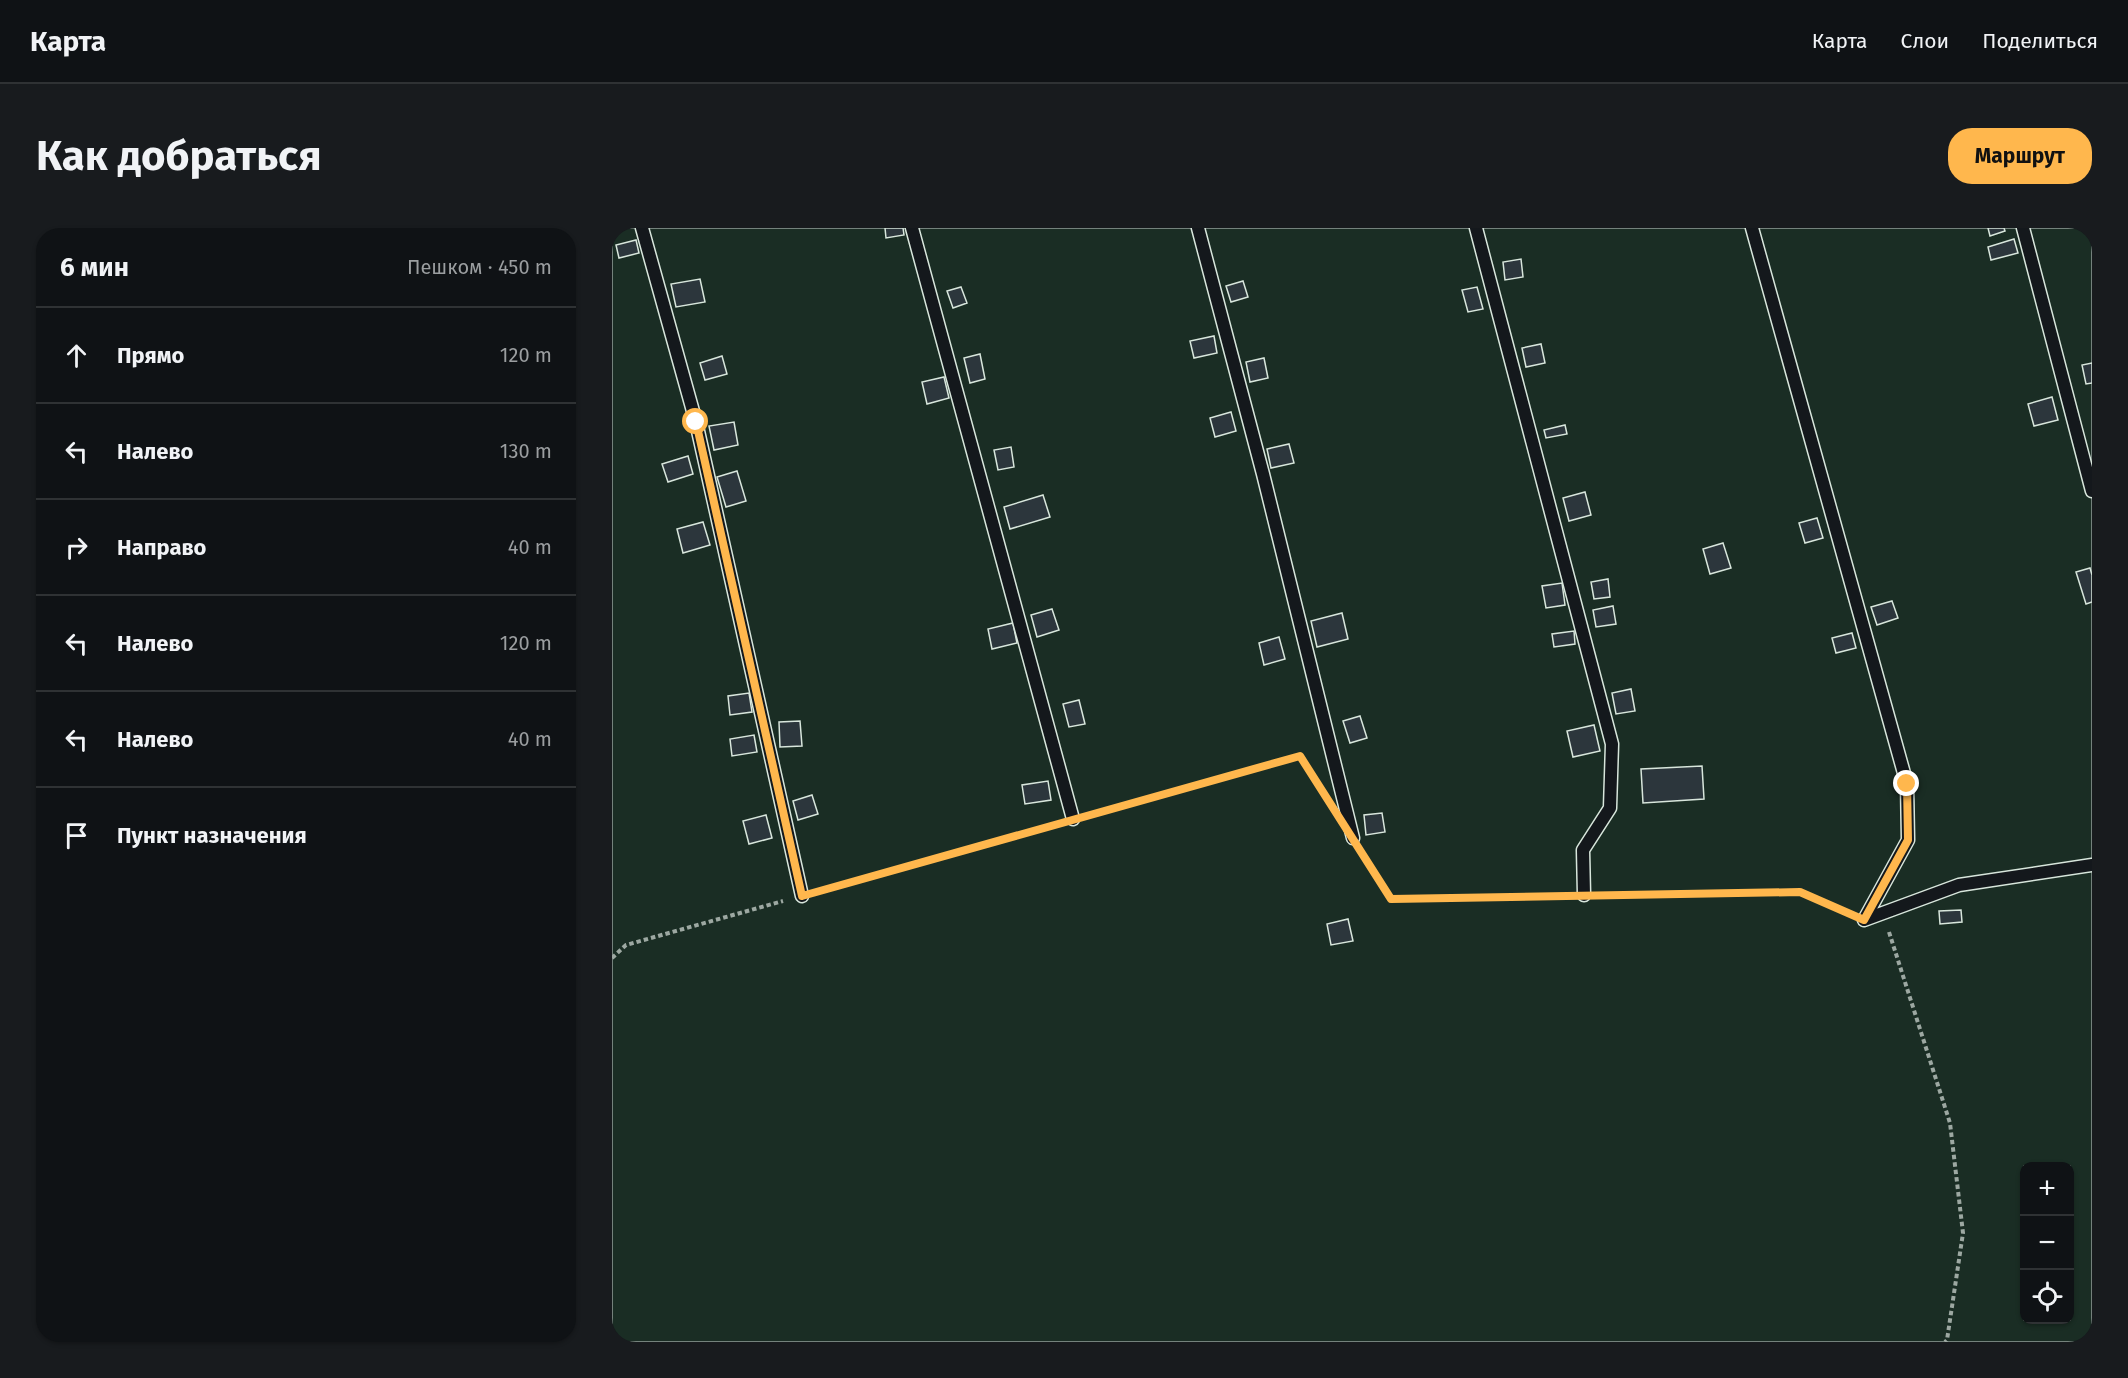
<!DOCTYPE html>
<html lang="ru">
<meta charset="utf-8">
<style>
body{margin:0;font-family:"Fira Sans",sans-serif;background:#181b1e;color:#f1f3f6}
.controls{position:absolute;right:18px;bottom:18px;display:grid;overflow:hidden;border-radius:12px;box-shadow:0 2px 4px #0004}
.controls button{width:54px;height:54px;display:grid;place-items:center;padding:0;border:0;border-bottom:2px solid #2f3234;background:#0f1215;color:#f1f3f6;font:30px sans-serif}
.stop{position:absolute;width:18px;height:18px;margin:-14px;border:4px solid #ffb74d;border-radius:50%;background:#fff}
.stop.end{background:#ffb74d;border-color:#fff;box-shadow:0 2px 6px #0008}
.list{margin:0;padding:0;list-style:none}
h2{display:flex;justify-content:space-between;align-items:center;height:78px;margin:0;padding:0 24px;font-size:26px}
h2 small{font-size:20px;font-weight:400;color:#9b9ea0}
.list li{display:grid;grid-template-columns:39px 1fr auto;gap:18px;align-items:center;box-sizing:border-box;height:96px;padding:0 24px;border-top:2px solid #2f3234}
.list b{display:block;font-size:22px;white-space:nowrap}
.list em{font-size:20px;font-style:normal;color:#9b9ea0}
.icon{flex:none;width:33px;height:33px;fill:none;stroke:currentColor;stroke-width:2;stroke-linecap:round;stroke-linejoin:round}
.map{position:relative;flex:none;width:1480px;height:1114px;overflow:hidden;border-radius:24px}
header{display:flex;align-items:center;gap:36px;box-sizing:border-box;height:84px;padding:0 30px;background:#0f1215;border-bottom:2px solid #2f3234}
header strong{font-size:28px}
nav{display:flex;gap:33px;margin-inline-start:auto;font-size:21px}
.intro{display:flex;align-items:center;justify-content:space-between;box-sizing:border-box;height:144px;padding:0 36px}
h1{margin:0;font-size:42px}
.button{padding:15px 27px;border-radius:24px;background:#ffb74d;color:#111;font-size:21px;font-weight:700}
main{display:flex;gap:36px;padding:0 36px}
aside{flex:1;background:#0f1215;border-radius:24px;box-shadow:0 2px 4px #0004}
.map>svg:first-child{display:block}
.green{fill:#1a2d24;stroke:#939e99;stroke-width:1.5;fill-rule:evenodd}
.building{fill:#2c363c;stroke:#d8e6dc;stroke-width:1.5}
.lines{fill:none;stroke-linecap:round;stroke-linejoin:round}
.lane-casing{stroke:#d8e6dc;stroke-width:15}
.path{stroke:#9da8a2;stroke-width:4;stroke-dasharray:4.5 3;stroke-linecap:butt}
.lane{stroke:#14181c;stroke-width:12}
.route{stroke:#ffb74d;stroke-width:8}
</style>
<header>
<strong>Карта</strong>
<nav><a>Карта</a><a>Слои</a><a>Поделиться</a></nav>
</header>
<div class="intro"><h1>Как добраться</h1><a class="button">Маршрут</a></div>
<main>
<aside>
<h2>6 мин<small>Пешком · 450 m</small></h2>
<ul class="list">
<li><svg class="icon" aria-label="ahead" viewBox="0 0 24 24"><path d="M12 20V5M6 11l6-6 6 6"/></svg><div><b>Прямо</b></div><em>120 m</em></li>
<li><svg class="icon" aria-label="left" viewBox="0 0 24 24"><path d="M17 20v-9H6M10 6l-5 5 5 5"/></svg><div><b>Налево</b></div><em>130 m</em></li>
<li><svg class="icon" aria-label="right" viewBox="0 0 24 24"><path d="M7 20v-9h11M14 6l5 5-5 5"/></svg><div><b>Направо</b></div><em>40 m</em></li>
<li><svg class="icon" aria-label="left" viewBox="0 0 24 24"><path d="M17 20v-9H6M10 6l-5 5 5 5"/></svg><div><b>Налево</b></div><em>120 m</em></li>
<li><svg class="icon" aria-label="left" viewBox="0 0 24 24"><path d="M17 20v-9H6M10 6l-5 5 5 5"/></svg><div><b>Налево</b></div><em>40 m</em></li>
<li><svg class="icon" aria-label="arrive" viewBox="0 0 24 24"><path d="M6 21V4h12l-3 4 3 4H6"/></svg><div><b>Пункт назначения</b></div></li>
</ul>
</aside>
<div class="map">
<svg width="1480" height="1114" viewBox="0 0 1480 1114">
<rect width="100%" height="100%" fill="#14181c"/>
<!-- green -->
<path class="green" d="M0,0H1480V1114H0ZM1412,938H1458V1092H1412Z"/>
<!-- building -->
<path class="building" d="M273,0H291L292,7L274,10Z
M1376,0H1392L1393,3L1378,8Z
M1402,11L1406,25L1379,32L1376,19Z
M24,12L27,25L7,30L4,17Z
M909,31L911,49L893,52L891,34Z
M88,51L93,74L64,79L59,56Z
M631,53L636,69L619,74L614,58Z
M349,59L355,75L341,80L335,63Z
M865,59L871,81L856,84L850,62Z
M602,108L605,125L582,130L578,113Z
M929,116L933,135L914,139L910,120Z
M368,126L373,151L358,155L352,130Z
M110,128L115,146L93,152L88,135Z
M652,130L656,150L638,154L634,134Z
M1480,135V155L1474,156L1470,137Z
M332,149L337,170L315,176L310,154Z
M1440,169L1446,192L1422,198L1416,176Z
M619,184L624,203L603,209L598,190Z
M122,194L126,217L102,222L97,198Z
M953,197L955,206L934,210L932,202Z
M677,216L682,235L659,240L655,221Z
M399,219L402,239L386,242L382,222Z
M76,228L81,246L56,254L50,236Z
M125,243L134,273L114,279L105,249Z
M973,264L979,287L957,293L951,270Z
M431,267L438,289L398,301L392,279Z
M1205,290L1211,310L1193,315L1187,295Z
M91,294L98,317L71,325L65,301Z
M1111,315L1119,340L1098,346L1091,321Z
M1478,340L1480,347V374L1474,376L1464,344Z
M996,351L998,369L982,371L979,354Z
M950,355L953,377L934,380L930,358Z
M1280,373L1286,390L1265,397L1259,379Z
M1001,378L1004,396L984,399L981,382Z
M440,381L447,402L425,409L419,387Z
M730,385L736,411L705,419L699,393Z
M401,395L405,415L380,421L376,401Z
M962,403L963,416L942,419L940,406Z
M1240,405L1244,420L1224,425L1220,410Z
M667,409L673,431L652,437L647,415Z
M1019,461L1023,483L1004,486L1000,465Z
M137,465L140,484L118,487L116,468Z
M467,472L473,496L457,499L451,476Z
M748,488L755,510L738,515L731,493Z
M188,493L190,518L168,519L167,494Z
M982,497L988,523L961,529L955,503Z
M142,507L145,524L120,528L118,511Z
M1090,538L1092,571L1031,575L1029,541Z
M436,553L439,572L413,576L410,557Z
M200,567L206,586L186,592L181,573Z
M770,585L773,604L754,607L752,587Z
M154,587L160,610L137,616L131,593Z
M1349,682L1350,694L1328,696L1327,683Z
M736,691L741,713L719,717L715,696Z"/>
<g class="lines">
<defs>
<path id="lane" d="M30,0L84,194L190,668
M300,0L461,591
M586,0L651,246L741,610
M864,0L1000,516L998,580L971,622L972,667
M1140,0L1295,556L1296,612L1252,692
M1411,0L1480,263
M1252,692L1347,657L1480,637"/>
</defs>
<!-- lane casing -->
<use href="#lane" class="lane-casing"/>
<!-- path -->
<path class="path" d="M479,586L688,528L706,556
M750,625L779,671L954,668
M207,663L442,597
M992,667L1188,664L1235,684
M1277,704L1338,895L1351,1005L1335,1112L1333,1114
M0,730L14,717L171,673"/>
<!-- lane -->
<use href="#lane" class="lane"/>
</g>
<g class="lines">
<!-- route -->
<path class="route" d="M84,194L190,668L688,528L779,671L1188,664L1252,692L1296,612L1295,556"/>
</g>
</svg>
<div class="controls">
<button>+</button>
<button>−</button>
<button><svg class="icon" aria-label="locate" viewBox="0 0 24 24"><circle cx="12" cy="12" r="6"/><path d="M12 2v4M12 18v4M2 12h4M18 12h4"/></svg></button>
</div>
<div class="stop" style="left:84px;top:194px"></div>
<div class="stop end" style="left:1295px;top:556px"></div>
</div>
</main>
